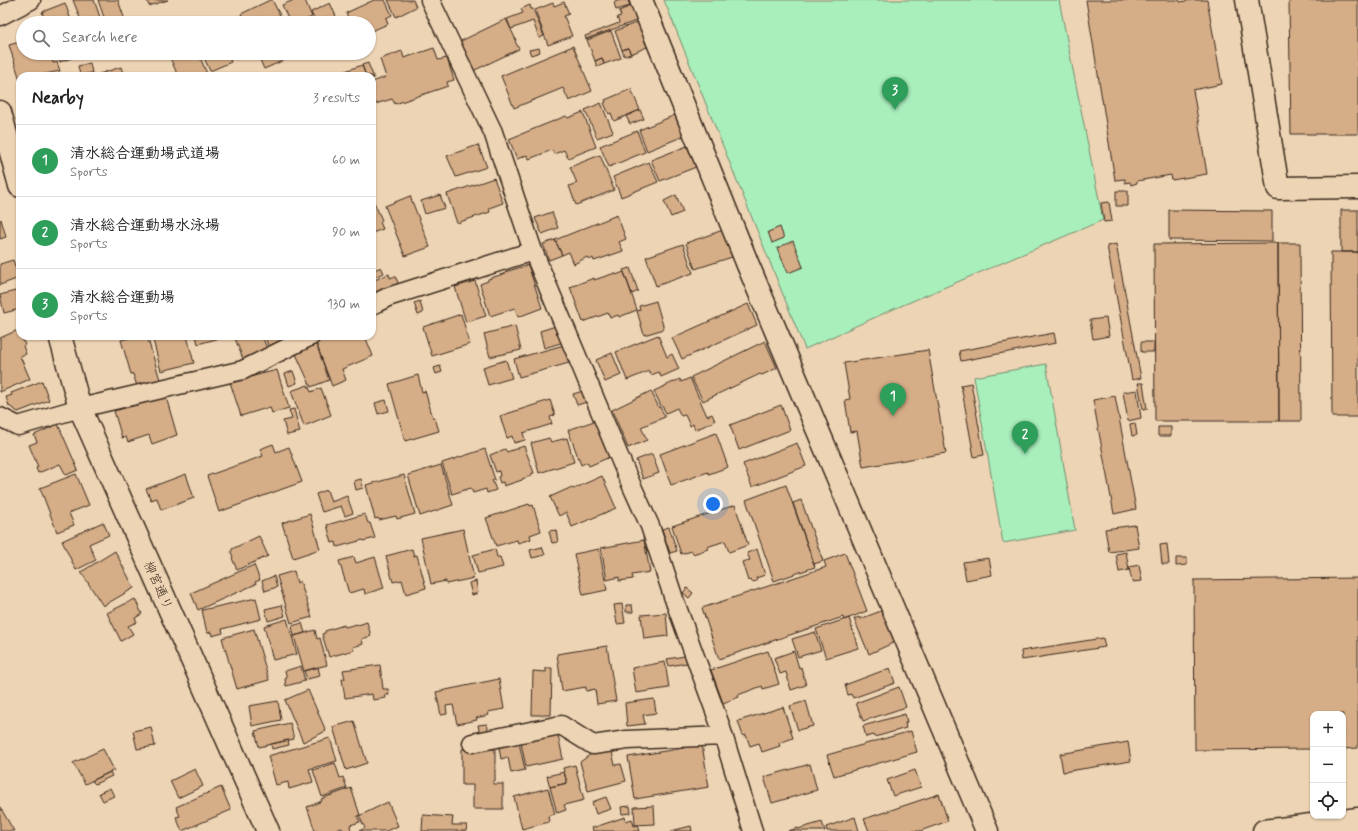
<!DOCTYPE html>
<meta charset="utf-8">
<style>
body{margin:0;font-family:Mynerve,"Klee One",sans-serif;background:#f2f2f2;color:#222}
.controls{position:absolute;right:12px;bottom:12px;display:grid;overflow:hidden;border-radius:8px;box-shadow:0 1px 3px #0004}
.controls button{width:36px;height:36px;display:grid;place-items:center;padding:0;border:0;border-bottom:1px solid #e0e0e0;background:#fff;color:#222;font:20px sans-serif}
.you{position:absolute;left:713px;top:504px;width:14px;height:14px;margin:-10px;border:3px solid #fff;border-radius:50%;background:#1a73e8;box-shadow:0 0 0 6px #1a73e833}
.badge{display:grid;place-items:center;width:26px;height:26px;border-radius:50%;background:#111827;color:#fff;font-size:13px;font-weight:700}
.pin{position:absolute;translate:-50% -33px;filter:drop-shadow(0 1px 2px #0008)}
.pin::after{content:'';position:absolute;top:21px;width:14px;height:12px;background:inherit;clip-path:polygon(0 0,100% 0,50% 100%)}
.list{margin:0;padding:0;list-style:none}
h2{display:flex;justify-content:space-between;align-items:center;height:52px;margin:0;padding:0 16px;font-size:17px}
h2 small{font-size:13px;font-weight:400;color:#767676}
.list li{display:grid;grid-template-columns:26px 1fr auto;gap:12px;align-items:center;box-sizing:border-box;height:72px;padding:0 16px;border-top:1px solid #e0e0e0}
.list b{display:block;font-size:15px;white-space:nowrap}
.list p{margin:0;font-size:13px;white-space:nowrap;color:#767676}
.list em{font-size:13px;font-style:normal;color:#767676}
.icon{flex:none;width:22px;height:22px;fill:none;stroke:currentColor;stroke-width:2;stroke-linecap:round;stroke-linejoin:round}
.map{position:relative;flex:none;width:1358px;height:831px;overflow:hidden}
.search{position:absolute;background:#fff;box-shadow:0 1px 3px #0004;left:16px;top:16px;width:360px;height:44px;display:flex;align-items:center;gap:10px;box-sizing:border-box;padding:0 14px;border-radius:22px;color:#767676;font-size:15px}
.panel{position:absolute;background:#fff;box-shadow:0 1px 3px #0004;left:16px;top:72px;width:360px;height:268px;border-radius:12px}
.map>svg:first-child{display:block}
.green{fill:#a9efbc;stroke:#728c6d}
.building{fill:#d5ad87;stroke:#3b2a1e}
.lines{fill:none;stroke-linecap:round;stroke-linejoin:round}
.street-casing{stroke:#3b2a1e;stroke-width:21}
.secondary-casing{stroke:#3b2a1e;stroke-width:25}
.street{stroke:#edd4b4;stroke-width:18}
.secondary{stroke:#edd4b4;stroke-width:22}
.labels{text-anchor:middle;stroke-width:3;stroke-linejoin:round;paint-order:stroke}
.street-label{font-size:13px;fill:#3b2a1e;stroke:#edd4b4}
</style>
<div class="map">
<svg width="1358" height="831" viewBox="0 0 1358 831">
<rect width="100%" height="100%" fill="#edd4b4"/>
<filter id="ink" filterUnits="userSpaceOnUse"><feTurbulence type="fractalNoise" baseFrequency=".025" numOctaves="2"/><feDisplacementMap in="SourceGraphic" scale="8" xChannelSelector="R" yChannelSelector="G"/><feConvolveMatrix kernelMatrix="1 2 1 2 8 2 1 2 1" color-interpolation-filters="sRGB"/></filter>
<g filter="url(#ink)">
<!-- green -->
<path class="green" d="M664,0H1059L1103,220L889,311L805,349Z
M1046,364L1075,530L1003,543L974,377Z"/>
<!-- building -->
<path class="building" d="M73,0H94L102,23H82Z
M98,0H118L126,23H106Z
M147,0H168L149,6Z
M270,0H272L280,15L264,23H238L236,19L242,16L241,14Z
M294,0H305L312,17L298,23H290L282,5Z
M374,0H385L392,15L386,18L388,24L369,32V23H350L346,13Z
M388,0H413L416,7L396,17Z
M621,0H628L630,6L616,10L614,2Z
M1086,0H1179L1180,2L1192,0H1207L1222,84L1193,90L1207,174L1172,180L1171,175L1137,181V183L1131,185L1130,182L1125,183V179L1115,180Z
M1289,0H1358V134H1291Z
M564,2L569,14L564,16L572,36L548,45L535,10L553,3L554,6Z
M65,3L72,23H46L42,12Z
M330,3L339,23H305L314,19L311,12Z
M530,5L531,9H533L544,36L539,38L533,21L511,29L507,19L523,13L521,9Z
M631,6L636,21L586,39L585,36L619,23L617,17L621,16L619,11Z
M506,19L516,40L515,41L519,49L473,71L459,42Z
M638,22L647,47L631,54L628,48L622,50L615,31Z
M611,31L621,58L604,64L602,58L595,61L587,40Z
M23,41V53H51L53,63L57,62L60,71L36,76H20V80L9,45Z
M573,46L592,91L569,101L563,88L514,108L501,76Z
M434,48L438,60L447,58L454,80L447,82L448,86L395,104L392,99L372,105V91H374L372,82L386,77L380,59L402,51L404,58Z
M539,48L540,52L531,55L529,50Z
M628,48L631,54L624,56L622,50Z
M57,53H83V54L60,62Z
M168,53H198L208,76H178Z
M202,53H227L231,62L210,71Z
M257,53H287L289,58L264,69Z
M300,53H316L303,59Z
M602,58L604,64L597,67L595,61Z
M90,63L92,73L80,75L78,66Z
M368,63L374,78L372,79V76H366L362,65Z
M362,65L366,76H334V75Z
M121,67L124,76H97L96,75Z
M631,89L640,110L614,121L611,113L609,114L604,103L606,102L605,100Z
M601,103L613,132L597,138L585,110Z
M640,110L644,119L630,124L626,116Z
M583,112L596,147L568,158L564,150L554,154L552,150L529,159L527,155L517,159L509,139L566,116L568,118Z
M675,115L684,136L647,151L639,130Z
M637,131L645,152L609,167L600,146Z
M478,145L487,167L456,177L447,156Z
M687,146L696,167L660,181L651,160Z
M600,155L614,190L576,205L569,186L577,183L570,167Z
M649,162L658,182L621,197L613,177Z
M494,178L503,203L489,208L490,212L457,223L447,194Z
M1116,191H1128V206H1116Z
M440,195L445,208L425,214L421,201Z
M676,195L683,212L671,217L664,201Z
M410,196L430,247L405,256L385,206Z
M373,200L382,220L380,222L383,229L372,233V201Z
M1109,202L1112,221L1104,222L1101,203Z
M1169,210L1272,211V241L1169,240Z
M1341,210H1358V252H1341Z
M552,212L558,228L542,234L535,218Z
M617,215L626,239L619,242L623,251L594,261L593,258L589,260L587,257L574,264L569,252L562,255L555,240Z
M1,219L6,237L0,239V220Z
M780,227L784,238L772,243L768,232Z
M723,230L732,257L695,269L686,243Z
M555,240L562,255L549,260L543,244Z
M793,241L803,267L788,273L777,248Z
M1278,243H1300L1301,421H1279Z
M1278,243L1279,421H1155L1154,244Z
M683,244L693,273L656,286L646,257Z
M1116,244L1141,378L1132,380L1107,246Z
M1331,252H1358V417H1332Z
M13,260L19,278L0,285V264Z
M528,265L542,308L518,317L515,308L490,316L480,284L488,281V279L506,273L505,272Z
M381,267L384,273L372,278V271Z
M630,268L638,291L632,294L623,270Z
M624,272L637,310L619,317L618,315L610,318L608,313L583,322L570,287L594,278V280L615,273L616,275Z
M389,274L390,278L395,276L400,287L372,301V281Z
M475,281L486,316L466,322L455,287Z
M19,290L20,309L4,313L0,295Z
M420,301L423,313L418,315L414,303Z
M656,301L664,329L644,335L637,311L640,310L639,306Z
M748,304L757,325L682,359L672,338Z
M461,314L470,344L432,356L423,327Z
M1106,318L1109,336L1093,339L1090,320Z
M559,325L564,342L544,348L540,331Z
M515,326L521,350L490,357L484,334Z
M18,330L25,345L23,346L26,354L20,356L30,379L0,392V338Z
M1054,333L1056,343L961,361L959,351Z
M658,335L667,357L672,354L679,369L661,377L659,372L651,375L649,371L627,380L616,352Z
M137,336H147L161,383L138,389L133,374H131L121,340Z
M152,336H187L194,363L161,371Z
M196,336H227L198,344Z
M234,336H262L268,351L257,353L243,359Z
M265,336H298L269,349Z
M330,336H365L373,356L342,369L346,380L332,386L316,343Z
M765,341L777,368L762,375L760,374L703,401L691,377Z
M1141,342H1154V352H1141Z
M316,343L329,380L311,387L296,354Z
M564,345L569,363L519,377L514,359Z
M928,350L946,453L863,467L857,431L850,432L845,400L850,399L844,363Z
M612,353L621,375L605,382L596,360Z
M506,360L512,378L488,385L483,367Z
M440,366L442,372L436,374L434,368Z
M277,370L289,408L272,413L270,407L241,416L230,382Z
M293,371L297,383L289,386L285,374Z
M418,375L422,392L425,391L433,418H435L439,431L405,441L389,384Z
M690,378L707,416L712,414L715,421L695,430L693,424L690,426L685,415L681,416L677,408L666,413L662,406H661L654,391L680,379L681,382Z
M42,381L49,400L18,412L9,406L6,397L12,395L11,393Z
M971,383L984,455L974,457L961,385Z
M1138,383H1143L1147,409L1143,410Z
M308,385L311,392L321,388L331,415L304,426L291,391Z
M1137,390L1141,418L1128,421L1123,392Z
M583,391L587,402L577,405L573,394Z
M651,391L659,408L660,407L665,417L641,427L647,440L628,448L612,410Z
M1115,396L1136,509L1114,514L1093,400Z
M166,397L177,435L152,444L149,435L128,442L126,437L122,438L114,411Z
M386,400L389,411L378,414L375,403Z
M550,400L555,415L550,417L552,424L523,433L525,440L514,443L512,436L507,438L500,416Z
M781,405L790,430L739,450L730,425Z
M294,409L300,432L287,435L283,421L292,419L289,410Z
M597,420L612,456L589,466L587,462L581,465L568,430Z
M1135,423L1137,435L1132,436L1130,424Z
M58,424L78,470L66,475L60,464L38,473L36,468L38,467L29,445L37,442L34,435Z
M1158,427H1171V436H1158Z
M716,433L728,467L709,474L708,472L671,485L660,454Z
M549,438L551,442L567,438L574,462L539,473L531,443Z
M797,443L806,466L752,487L743,464Z
M273,444L276,452L289,447L302,482L219,512L207,476L263,456L260,449Z
M524,446L534,473L531,474V476L522,479V480L504,486L503,482L500,483L498,477L500,476L499,471L496,472L490,455L505,449L507,452Z
M485,449L495,480H492L496,490L487,493L486,489L473,493L471,488L452,494L442,463Z
M652,454L659,473L643,479L636,460Z
M441,465L453,505L420,516L408,475Z
M76,474L89,505L69,513L74,525L57,532L40,488Z
M186,474L194,498L161,510L157,498L151,500L146,489Z
M404,475L415,514L397,519L396,516L379,520L378,518L375,519L366,485Z
M602,476L616,508L572,527L566,512L559,516L550,497L572,487L573,489Z
M361,479L363,488L356,490L354,481Z
M786,485L815,567L774,581L746,500Z
M327,490L331,502L347,496L353,513L345,516L341,506L322,512L316,494Z
M801,500L823,561L814,564L793,503Z
M529,504L530,506L533,505L541,531L530,535L531,539L518,543L517,540L496,546L486,518Z
M735,505L748,545L729,552L725,541L707,547L708,549L693,554L692,551L681,554L672,526Z
M310,514L320,549L293,558L282,523Z
M365,514L368,523H370L375,538L364,541L363,540L337,547L336,542L332,543L327,525Z
M103,522L109,535L89,544L96,560L76,570L62,541Z
M1135,525L1139,548L1109,552L1105,529Z
M669,527L677,551L670,553L662,529Z
M463,529L474,578L446,584V581L431,584L421,538Z
M556,530L558,542L552,543L549,531Z
M259,536L268,556L237,570L232,558L233,557L231,552L232,550V549Z
M644,540L650,572L632,575L633,579L619,581V577L607,580L601,548Z
M1167,544L1169,564H1162L1160,545Z
M542,547L545,555L532,558L530,550Z
M412,549L414,556L417,555L426,588L406,594L402,580L393,582L386,556Z
M495,549L497,557H500L503,567L478,573L473,555Z
M599,549L607,590L583,595L574,554Z
M757,549L765,575L756,578L757,581L752,582L751,580L748,581L742,562L750,560L747,553Z
M115,551L134,588L103,606L81,572Z
M1126,552L1129,570L1119,572L1116,554Z
M845,553L867,611L844,620L843,617L719,659L702,608L826,567L824,561Z
M354,557L356,563L375,557L384,588L365,594L364,589L349,593L339,561Z
M989,558L992,575L966,580L963,562Z
M1176,558H1187V565L1176,566Z
M254,565L260,580L255,582L256,584L198,610L191,593Z
M1139,565L1142,581L1132,582L1129,567Z
M294,571L297,583L300,581L312,617L291,623L277,576Z
M274,576L277,587L265,591L262,581Z
M1358,578V748L1343,749V714H1313V749L1195,750L1194,580Z
M476,581L478,593L472,595L469,583Z
M687,588L693,593L689,598L683,593Z
M256,598L261,619L222,629L223,633L212,636L211,632L207,633L202,610Z
M135,599L142,614L135,618L137,622L128,626L133,634L121,641L107,613Z
M622,604L625,623L617,624L614,605Z
M282,605L285,616L268,621L265,609Z
M626,605H632L633,612H626Z
M881,611L895,642L869,654L854,619L859,617L860,619Z
M666,613L668,636L644,639L641,615Z
M849,618L858,648L826,658L816,629Z
M287,619L297,654L273,660L264,626Z
M367,622L371,636L362,639L363,644L353,647L354,650L329,657L322,634L325,633V631L344,625L345,627L357,624L358,625Z
M302,623L305,633L294,636L292,626Z
M254,629L269,680L237,689L222,638Z
M315,630L317,639L320,638L327,665L304,671L294,636Z
M815,632L821,650L798,657L792,639Z
M1103,638L1105,647L1022,660L1021,651Z
M607,646L616,701L597,704L595,689L586,691V687L562,691L557,654Z
M768,651L779,684L763,689L762,686L738,695L739,697L723,703L711,670Z
M794,651L799,668L801,667L806,685L791,690L786,672L780,674L774,658Z
M685,656L687,663L669,666L667,659Z
M665,662L669,688L636,693L632,668Z
M380,665L383,689H388L389,695H385L386,698L373,700L372,694L345,698L342,679H345L343,670Z
M301,666L305,681L286,686L285,679L287,678L285,671Z
M318,667L320,676L307,679L304,671Z
M546,668H552L551,715H532L533,671L546,672Z
M890,668L895,683L853,698L851,694L848,695L845,685Z
M499,679L504,709L488,712L489,715L476,718L477,720L457,724L453,705L446,706L447,714L441,715L436,692Z
M899,687L906,707L863,721L856,703Z
M308,690L326,731L303,742L285,700Z
M654,699L656,713L643,715L645,724L627,726L625,703Z
M278,701L281,720L252,726L249,706Z
M806,701L813,726L798,730L790,706Z
M783,707L793,738L779,743L780,746L762,752L759,743L750,746L746,735L743,736L738,721Z
M905,714L907,722L905,723L906,728L875,737L874,735L866,737L863,726Z
M354,721L367,763L346,770L333,727Z
M290,723L294,739L259,747L255,731Z
M487,724L489,733L480,735L478,725Z
M151,727L155,746L137,749L133,731Z
M557,730L563,759L526,767L520,738Z
M911,731L917,752L834,776L827,755Z
M330,738L337,761L309,769L313,782L289,789L288,782L276,785L268,756Z
M518,738L525,770L511,773L508,757L501,759L498,742Z
M701,739L709,787L635,799L628,757L684,748L683,742Z
M288,740L289,745L272,749L271,744Z
M1128,742L1131,761L1063,772L1060,754Z
M611,748L615,765L621,764L626,781L588,791L580,762L594,752Z
M103,749L114,770L85,784L73,763Z
M462,749H495V781H493V784H503V809H473V785H462Z
M335,763L340,778L343,777L347,788L322,797L313,770Z
M810,764L817,790L772,803L764,777Z
M575,765L584,800L564,805L566,810L557,813L550,787L567,783L563,768Z
M195,769L203,786L178,798L170,781Z
M915,770L921,787L893,796L887,780Z
M110,772L112,776L95,784L92,781Z
M564,772L567,783L550,787L547,776Z
M221,787L231,810L182,831L176,817L180,816L176,807Z
M110,788L114,796L103,801L99,793Z
M351,788L360,815L357,816L360,822L350,825L351,831H343L342,828L332,831H315L307,807L322,801L321,799Z
M548,788L555,814L548,816L549,822L522,829L514,797Z
M939,794L948,821L920,831H869L864,819Z
M606,797L611,809L596,814L592,802Z
M388,802L398,826L386,831H359L365,828L359,816Z
M630,806L631,813L622,814L621,807Z
M654,806L655,824L635,825L634,807Z
M0,807L14,831H0Z
M423,815L453,817L452,825H467L466,831H422Z
M625,817L626,821L632,819L634,826L638,825L640,831H593L592,828Z
M855,817L859,831H827L826,827Z
M822,822L825,831H788L798,828V829Z
M691,826L692,831H671Z"/>
<g class="lines">
<defs>
<path id="street" d="M430,0L493,132L533,251L626,473L650,526L674,599L719,722L753,831
M0,16L31,0
M372,305L388,297L533,251
M0,417L18,426L80,408L243,370L311,336
M472,743L561,725L593,745L627,740L723,736"/>
<path id="secondary" d="M641,0L748,265L987,831
M1247,0L1278,188L1358,187
M0,112L20,186
M60,336L80,408L268,831
M1264,831L1358,819"/>
</defs>
<!-- street casing -->
<use href="#street" class="street-casing"/>
<!-- secondary casing -->
<use href="#secondary" class="secondary-casing"/>
<!-- street -->
<use href="#street" class="street"/>
<!-- secondary -->
<use href="#secondary" class="secondary"/>
</g>
</g>
<g class="labels">
<!-- street labels -->
<g class="street-label">
<text transform="translate(159 585) rotate(66)" y="5">柳宮通り</text>
</g>
</g>
</svg>
<div class="controls">
<button>+</button>
<button>−</button>
<button><svg class="icon" aria-label="locate" viewBox="0 0 24 24"><circle cx="12" cy="12" r="6"/><path d="M12 2v4M12 18v4M2 12h4M18 12h4"/></svg></button>
</div>
<div class="you"></div>
<div class="pin badge" style="left:893px;top:416px;background:#2e9e5b">1</div>
<div class="pin badge" style="left:1025px;top:454px;background:#2e9e5b">2</div>
<div class="pin badge" style="left:895px;top:110px;background:#2e9e5b">3</div>
<div class="search"><svg class="icon" aria-label="search" viewBox="0 0 24 24"><circle cx="10" cy="10" r="6"/><path d="M15 15l6 6"/></svg>Search here</div>
<section class="panel">
<h2>Nearby<small>3 results</small></h2>
<ul class="list">
<li><span class="badge" style="background:#2e9e5b">1</span><div><b>清水総合運動場武道場</b><p>Sports</p></div><em>60 m</em></li>
<li><span class="badge" style="background:#2e9e5b">2</span><div><b>清水総合運動場水泳場</b><p>Sports</p></div><em>90 m</em></li>
<li><span class="badge" style="background:#2e9e5b">3</span><div><b>清水総合運動場</b><p>Sports</p></div><em>130 m</em></li>
</ul>
</section>
</div>
